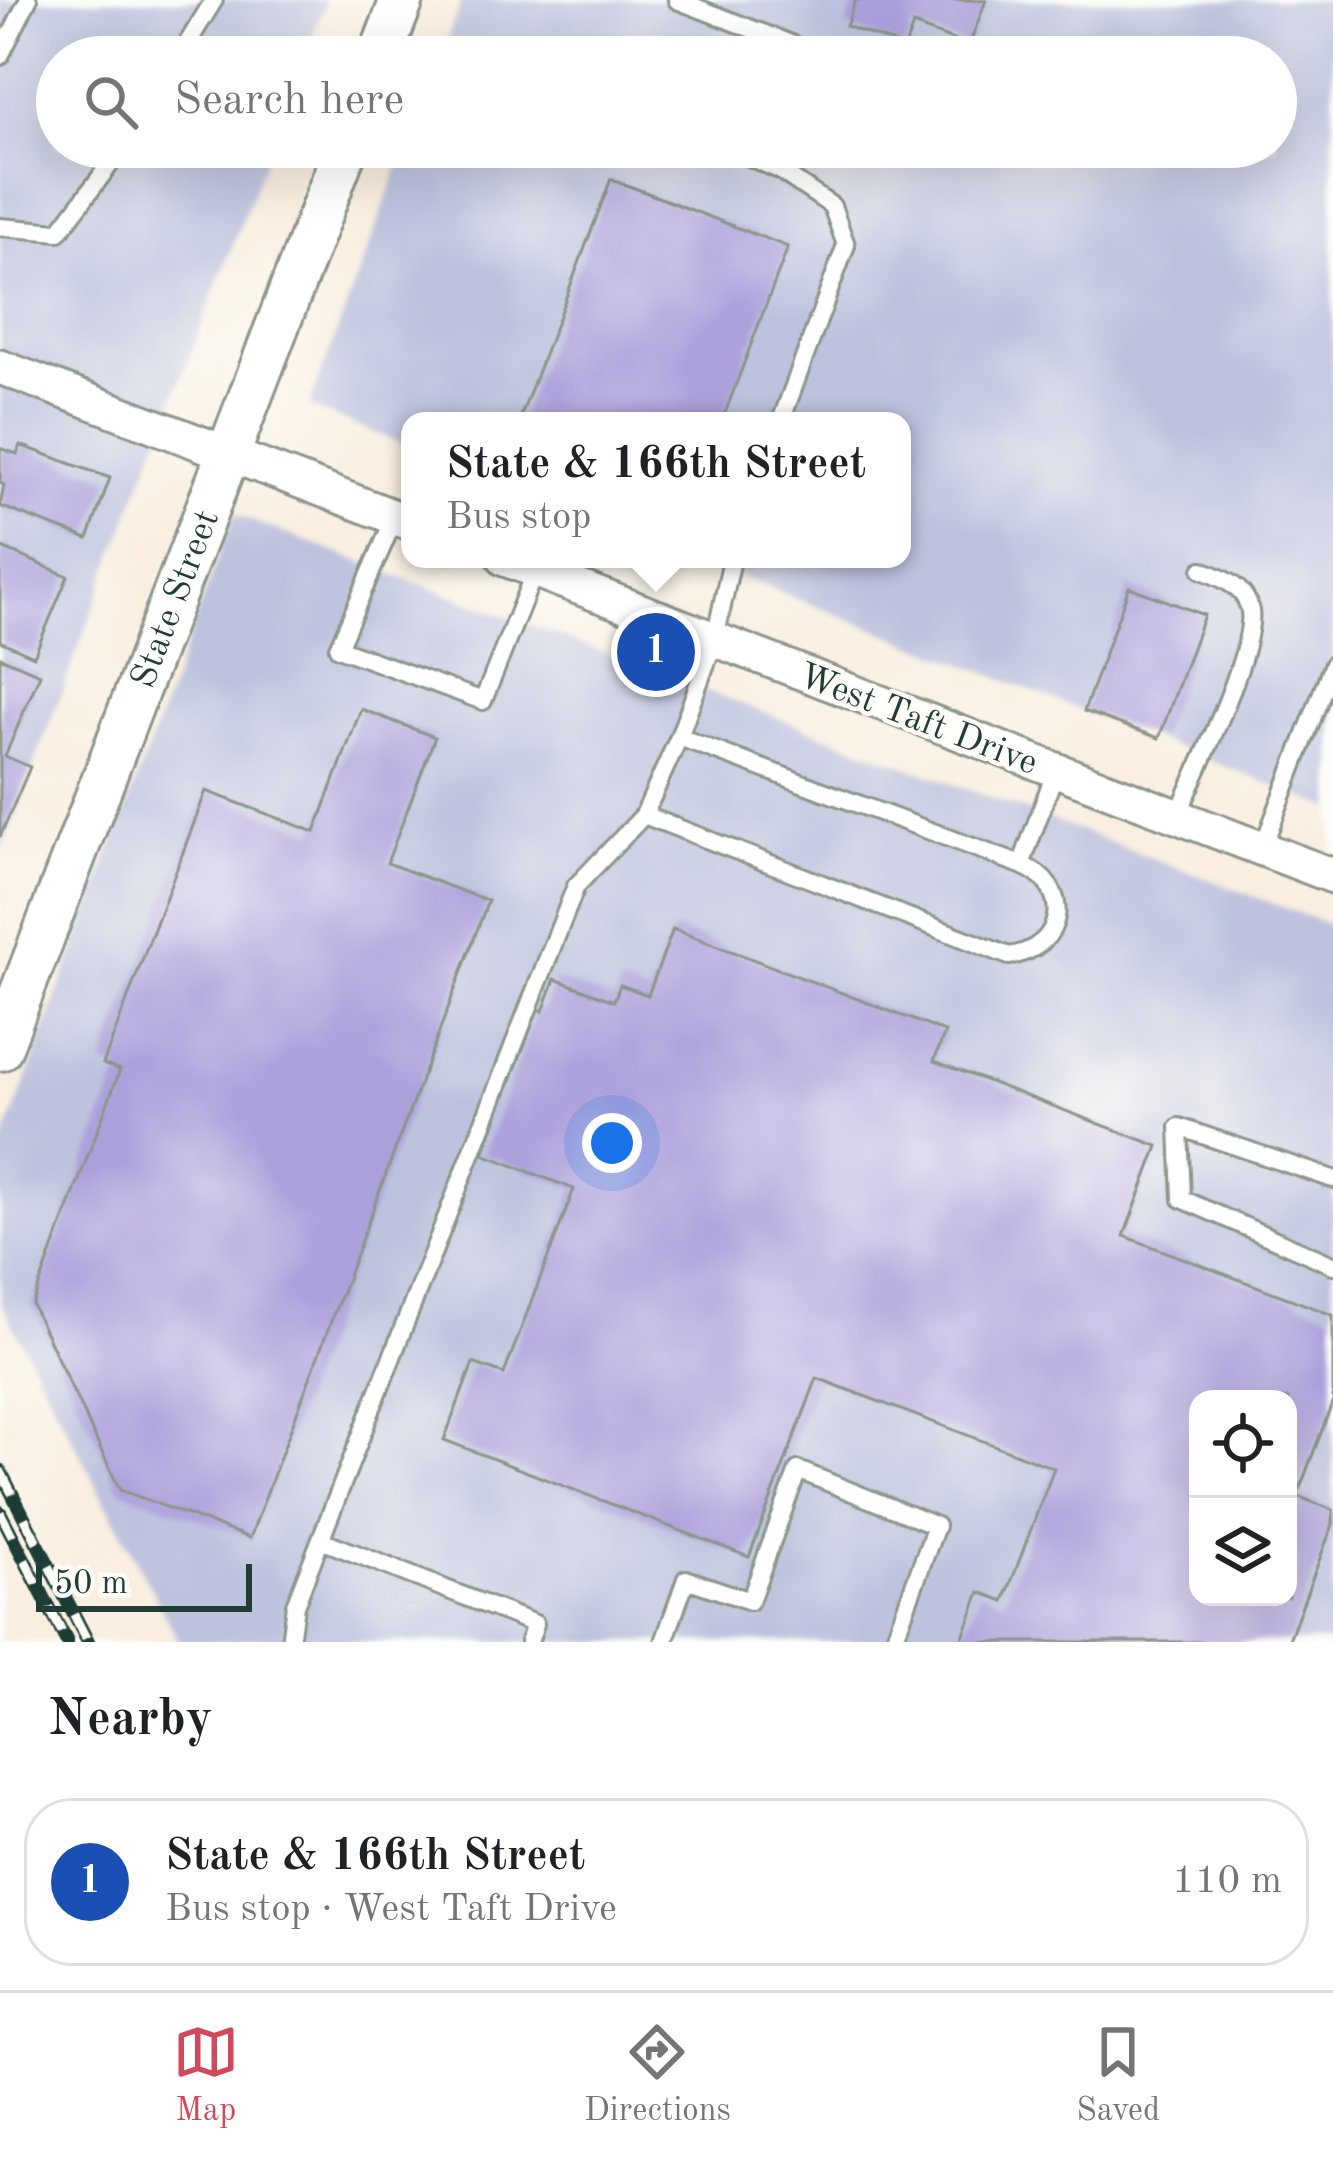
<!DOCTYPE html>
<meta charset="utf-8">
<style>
body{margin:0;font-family:"Old Standard TT",serif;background:#f6f6f6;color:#202124}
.controls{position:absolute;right:36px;bottom:36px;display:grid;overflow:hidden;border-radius:24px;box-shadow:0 12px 48px #0002}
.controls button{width:108px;height:108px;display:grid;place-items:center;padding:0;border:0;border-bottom:3px solid #e0e0e0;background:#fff;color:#202124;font:60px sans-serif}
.scale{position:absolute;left:36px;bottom:30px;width:216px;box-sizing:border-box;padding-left:12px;border:6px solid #1f3d34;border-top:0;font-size:33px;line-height:42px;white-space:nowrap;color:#1f3d34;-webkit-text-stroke:9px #fdfcf7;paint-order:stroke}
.you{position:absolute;left:612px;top:1143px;width:42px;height:42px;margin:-30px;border:9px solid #fff;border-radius:50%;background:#1a73e8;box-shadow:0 0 0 18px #1a73e833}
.badge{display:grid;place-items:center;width:78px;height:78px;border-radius:50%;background:#d1495b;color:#fff;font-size:39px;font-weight:700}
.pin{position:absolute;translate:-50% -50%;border:6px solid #fff;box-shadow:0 3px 12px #0006}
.popup{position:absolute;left:401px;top:412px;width:510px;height:156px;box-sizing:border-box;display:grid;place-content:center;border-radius:24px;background:#fff;filter:drop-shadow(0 3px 9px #0005);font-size:39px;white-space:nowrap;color:#757577}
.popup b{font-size:45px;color:#202124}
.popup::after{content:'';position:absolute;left:50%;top:100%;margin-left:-24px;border:24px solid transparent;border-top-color:#fff}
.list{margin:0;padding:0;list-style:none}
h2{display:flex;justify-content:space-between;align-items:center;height:156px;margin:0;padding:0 48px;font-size:51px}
h2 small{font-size:39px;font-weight:400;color:#757577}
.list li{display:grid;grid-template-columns:78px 1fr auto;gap:36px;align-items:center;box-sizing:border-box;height:168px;margin:0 24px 24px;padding:0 24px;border:3px solid #e0e0e0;border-radius:48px}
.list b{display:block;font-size:45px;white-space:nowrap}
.list p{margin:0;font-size:39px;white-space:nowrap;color:#757577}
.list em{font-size:39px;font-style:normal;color:#757577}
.icon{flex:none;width:66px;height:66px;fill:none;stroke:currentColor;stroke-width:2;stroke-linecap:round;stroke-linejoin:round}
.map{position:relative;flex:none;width:1333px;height:1642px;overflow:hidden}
.search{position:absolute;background:#fff;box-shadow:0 12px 48px #0002;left:36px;right:36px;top:36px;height:132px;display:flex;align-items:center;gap:30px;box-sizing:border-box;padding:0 42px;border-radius:66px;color:#757577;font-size:45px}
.sheet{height:348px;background:#fff}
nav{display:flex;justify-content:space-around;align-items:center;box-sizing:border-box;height:168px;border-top:3px solid #e0e0e0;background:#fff;font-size:33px;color:#757577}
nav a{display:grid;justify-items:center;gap:6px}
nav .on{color:#d1495b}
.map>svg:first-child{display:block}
.industrial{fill:#bdc3de;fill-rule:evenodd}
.building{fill:#ada1dc;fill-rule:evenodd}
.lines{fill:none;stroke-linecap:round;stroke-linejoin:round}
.service-casing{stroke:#8c968a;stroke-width:22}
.minor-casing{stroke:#8c968a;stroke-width:39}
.tertiary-casing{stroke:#8c968a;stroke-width:48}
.service{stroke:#fff;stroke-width:16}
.minor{stroke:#fff;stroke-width:33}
.tertiary{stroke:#fff;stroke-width:42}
.rail-casing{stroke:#1f3d34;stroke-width:14}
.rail{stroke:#fdfcf7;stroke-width:9;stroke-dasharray:27;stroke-linecap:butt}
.labels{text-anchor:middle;stroke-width:9;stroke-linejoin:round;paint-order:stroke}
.street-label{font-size:36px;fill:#1f3d34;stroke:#fdfcf7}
</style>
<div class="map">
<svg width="1333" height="1642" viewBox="0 0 1333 1642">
<rect width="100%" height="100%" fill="#fdfcf7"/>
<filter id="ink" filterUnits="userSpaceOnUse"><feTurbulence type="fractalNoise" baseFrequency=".00833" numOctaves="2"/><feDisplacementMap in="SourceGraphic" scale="24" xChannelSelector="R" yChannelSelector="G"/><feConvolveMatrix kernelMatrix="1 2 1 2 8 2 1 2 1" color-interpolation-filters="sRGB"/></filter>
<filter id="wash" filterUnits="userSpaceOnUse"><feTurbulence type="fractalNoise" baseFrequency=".004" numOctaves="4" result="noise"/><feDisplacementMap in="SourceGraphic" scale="48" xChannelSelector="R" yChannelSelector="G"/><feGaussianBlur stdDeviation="2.7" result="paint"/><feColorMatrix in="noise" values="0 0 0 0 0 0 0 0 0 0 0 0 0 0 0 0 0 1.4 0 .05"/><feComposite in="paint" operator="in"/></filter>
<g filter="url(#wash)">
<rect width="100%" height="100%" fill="#f9eedf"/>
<!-- industrial -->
<path class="industrial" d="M0,0H326L304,57H57V147H270L0,853Z
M462,0H1333V809L696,559H902V421H410V447L309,407L406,147H1276V57H440Z
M234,514L1333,926V1642H179L0,1301V1152ZM1198,1399H1288V1597H1198Z"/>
<g id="blocks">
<!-- building -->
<path class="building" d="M856,0H986L969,46L913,25L905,47L846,26Z
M611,179L788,247L722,421H519Z
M20,445L110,478L88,539L0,506L4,485L0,483V448L17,454Z
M0,547L68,576L34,656L0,641Z
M1129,587L1204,615L1159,738L1084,711Z
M0,657L40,674L5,756L30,767L0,837Z
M361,709L435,737L387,863L488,901L250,1538L120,1490L32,1305L120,1070L103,1064L206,791L315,832Z
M673,929L945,1032L934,1061L1158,1146L1124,1236L1333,1315V1401L1297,1496L1333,1510V1524L1288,1642H961L980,1592L1004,1601L1054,1468L817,1378L749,1557L444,1440L473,1363L504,1374L574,1189L483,1154L538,1009L543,1011L555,979L614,1001L620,985L648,995ZM1198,1399H1288V1597H1198Z"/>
</g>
</g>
<g filter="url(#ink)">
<use href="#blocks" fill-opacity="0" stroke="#8c968a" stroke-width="3"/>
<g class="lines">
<defs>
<path id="service" d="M677,0L824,57
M0,56L28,0
M179,57L214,0
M726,147L779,170L832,206L846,245L781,421
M0,227L59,232L123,147
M395,517L338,648L483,701L535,571
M732,559L715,639L679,737L1021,865L1056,770
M679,737L644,815L1009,956C1066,948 1074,886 1021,865
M1177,817C1195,774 1256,651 1250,611C1246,587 1222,578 1202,570
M1262,849L1333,664
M1333,1179L1179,1127L1182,1199L1333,1265
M321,1540L535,1624L529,1642
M290,1642L295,1605L576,886L644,815
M664,1642L686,1579L750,1601L798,1470L936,1526L893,1642"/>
<path id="minor" d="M0,367L410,523
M505,559L1333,876"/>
<g id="tertiary">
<path d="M380,57L402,0"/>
<path id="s1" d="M0,1049L346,147"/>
</g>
</defs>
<!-- service casing -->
<use href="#service" class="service-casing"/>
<!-- minor casing -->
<use href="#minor" class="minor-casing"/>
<!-- tertiary casing -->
<use href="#tertiary" class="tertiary-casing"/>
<!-- service -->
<use href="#service" class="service"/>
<!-- minor -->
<use href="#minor" class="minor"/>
<!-- tertiary -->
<use href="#tertiary" class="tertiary"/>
<defs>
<path id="rail" d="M0,1470L88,1642
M0,1512L67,1642"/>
</defs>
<!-- rail casing -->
<use href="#rail" class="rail-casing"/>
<!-- rail -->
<use href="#rail" class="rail"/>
</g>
</g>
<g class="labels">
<!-- street labels -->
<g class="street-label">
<text dy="13" stroke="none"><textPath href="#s1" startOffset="483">State Street</textPath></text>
<text transform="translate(919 717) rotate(21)" y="13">West Taft Drive</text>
</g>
</g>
</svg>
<div class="controls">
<button><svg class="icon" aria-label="locate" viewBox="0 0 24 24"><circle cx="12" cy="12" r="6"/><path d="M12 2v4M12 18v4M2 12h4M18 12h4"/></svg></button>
<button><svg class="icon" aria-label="layers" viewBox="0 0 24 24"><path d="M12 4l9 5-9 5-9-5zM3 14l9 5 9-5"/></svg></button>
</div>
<div class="scale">50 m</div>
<div class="you"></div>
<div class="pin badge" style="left:656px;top:652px;background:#1a4fb4">1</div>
<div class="popup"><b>State &amp; 166th Street</b>Bus stop</div>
<div class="search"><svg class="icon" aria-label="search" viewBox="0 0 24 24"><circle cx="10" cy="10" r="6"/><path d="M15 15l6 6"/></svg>Search here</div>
</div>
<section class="sheet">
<h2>Nearby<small></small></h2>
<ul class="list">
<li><span class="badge" style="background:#1a4fb4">1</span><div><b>State &amp; 166th Street</b><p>Bus stop · West Taft Drive</p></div><em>110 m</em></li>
</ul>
</section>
<nav>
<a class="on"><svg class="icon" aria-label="map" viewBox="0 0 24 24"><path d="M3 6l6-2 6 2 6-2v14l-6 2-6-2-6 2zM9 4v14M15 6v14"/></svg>Map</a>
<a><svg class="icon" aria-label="directions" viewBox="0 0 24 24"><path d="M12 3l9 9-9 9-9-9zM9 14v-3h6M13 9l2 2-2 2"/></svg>Directions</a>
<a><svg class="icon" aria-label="saved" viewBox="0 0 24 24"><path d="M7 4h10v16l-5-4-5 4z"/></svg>Saved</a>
</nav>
